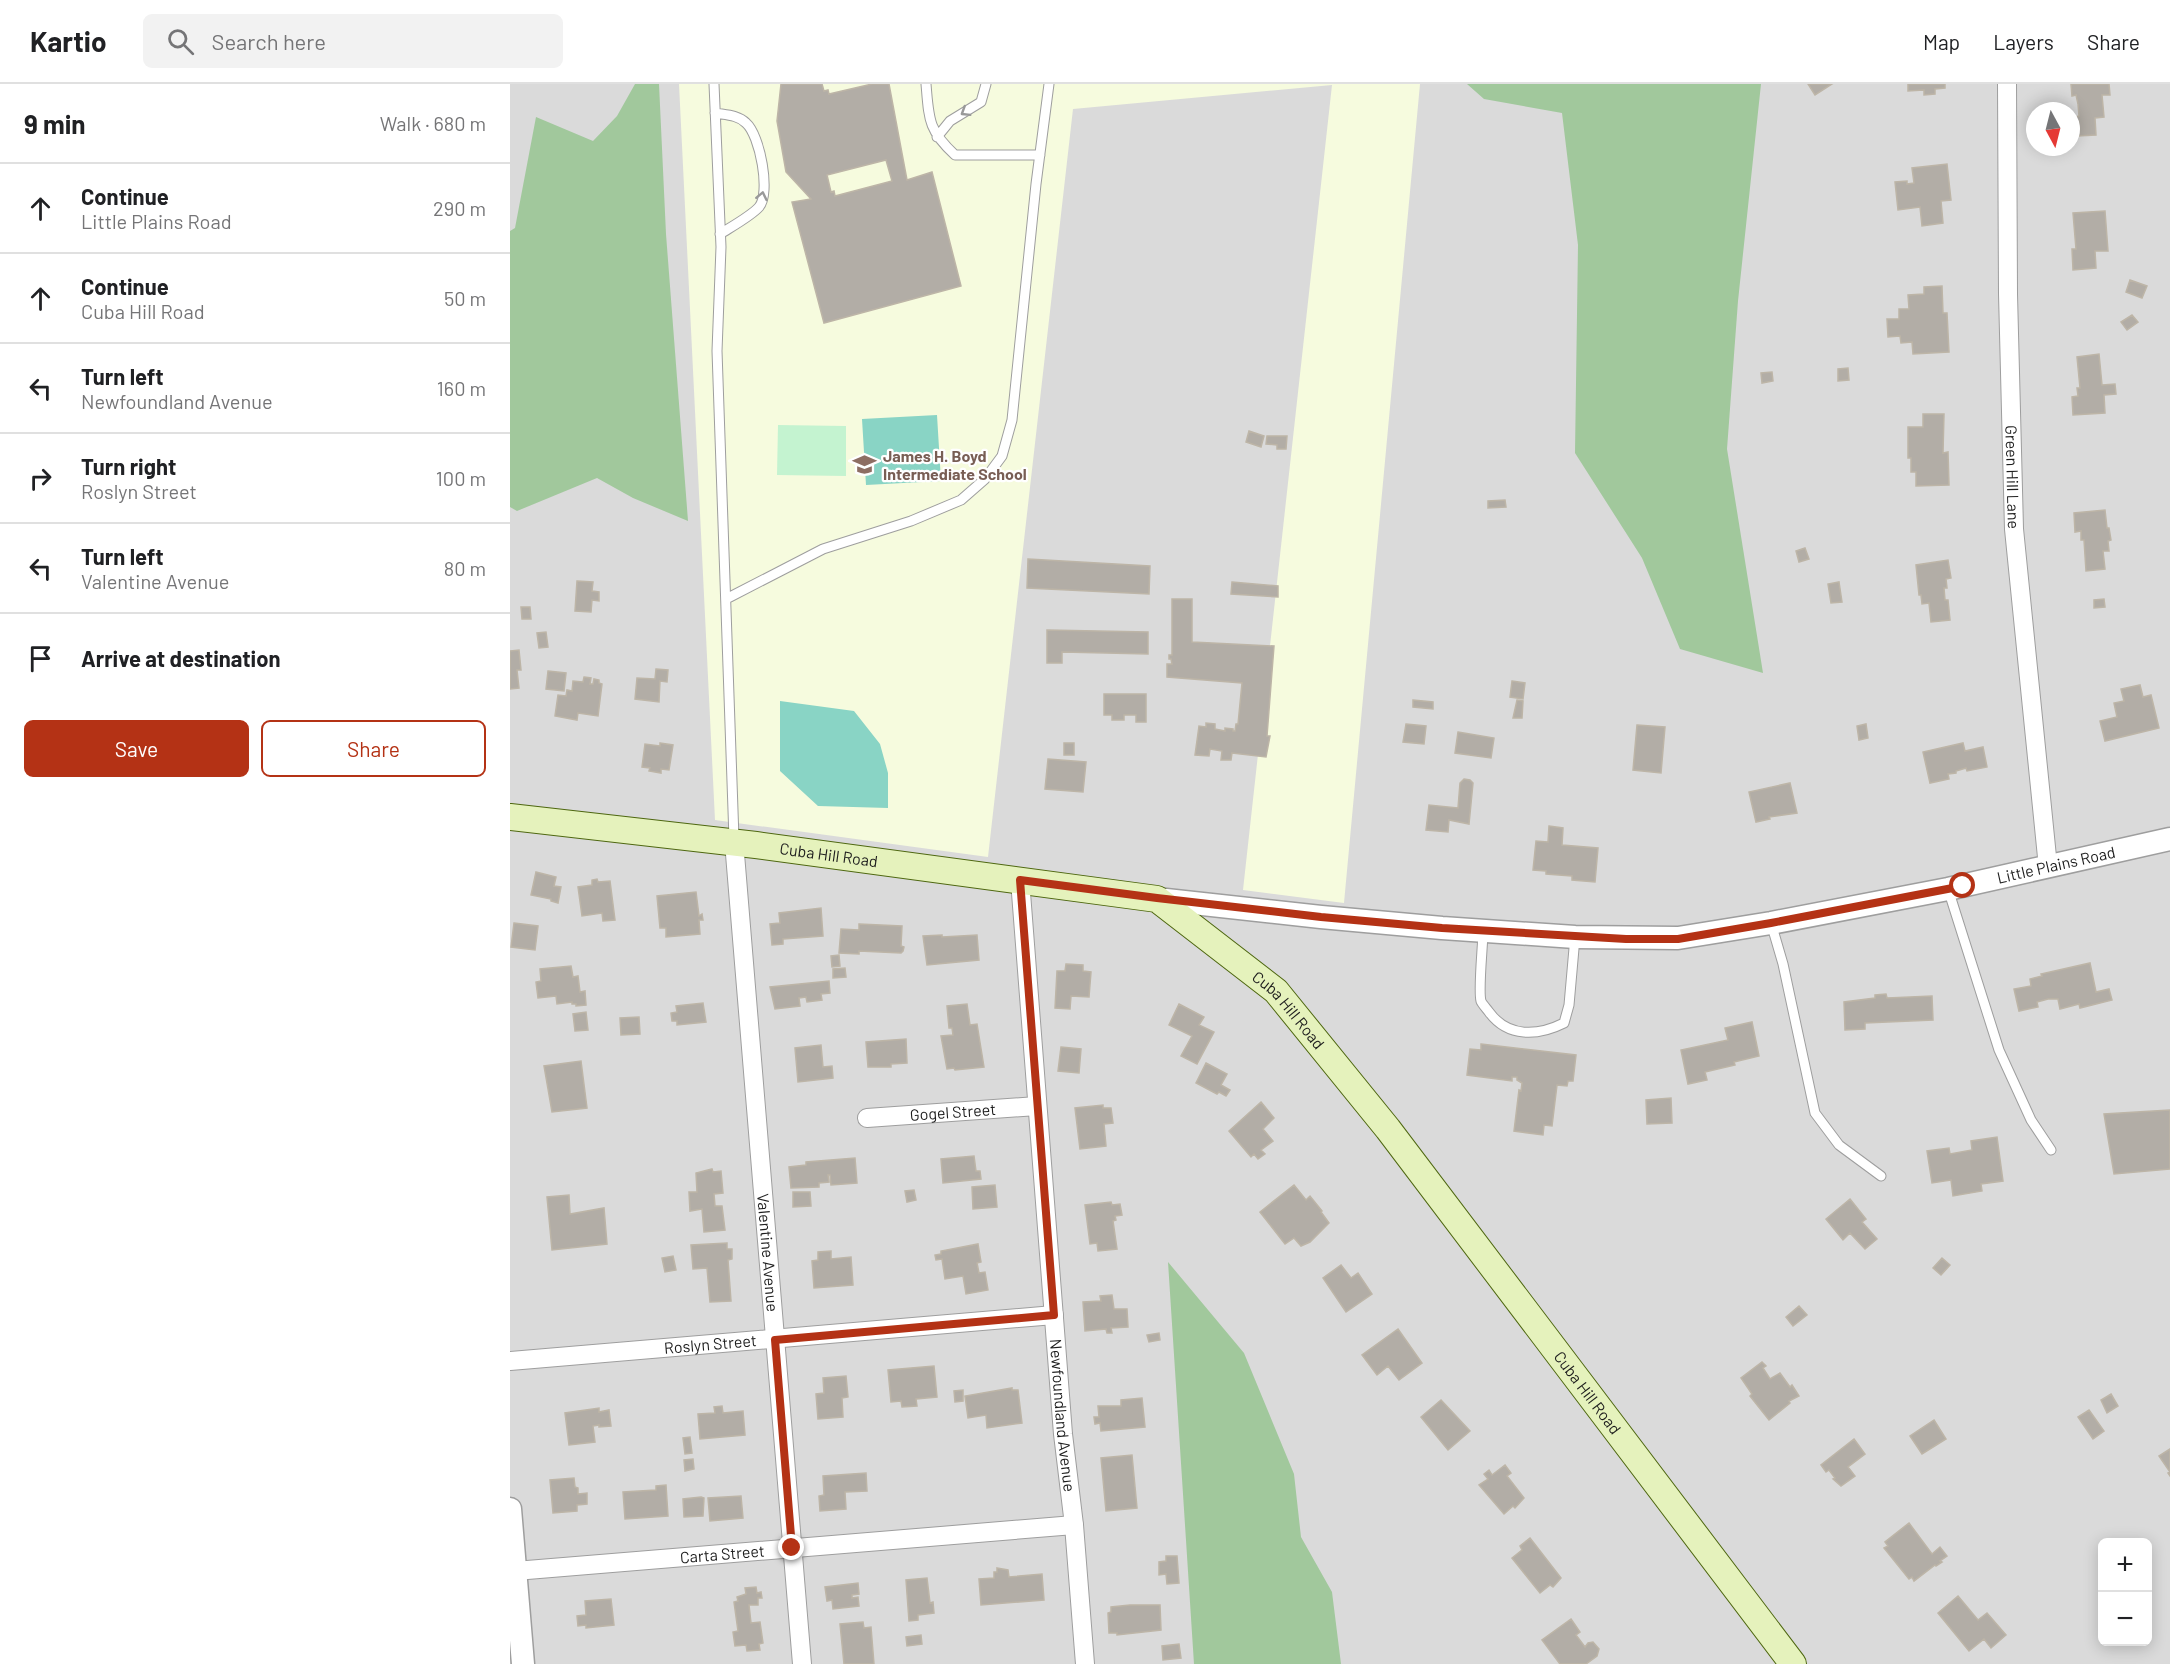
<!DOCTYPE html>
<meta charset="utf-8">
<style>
body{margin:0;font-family:Barlow,sans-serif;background:#f2f2f2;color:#202124}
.controls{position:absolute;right:18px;bottom:18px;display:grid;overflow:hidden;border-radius:9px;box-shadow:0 3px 15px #0003}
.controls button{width:54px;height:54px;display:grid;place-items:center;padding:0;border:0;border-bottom:2px solid #e0e0e0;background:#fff;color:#202124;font:30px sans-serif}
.compass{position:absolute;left:1516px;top:18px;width:54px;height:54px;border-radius:50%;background:#fff;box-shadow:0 3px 15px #0003;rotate:173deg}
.stop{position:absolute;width:18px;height:18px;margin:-14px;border:4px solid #b43215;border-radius:50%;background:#fff}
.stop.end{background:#b43215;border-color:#fff;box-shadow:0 2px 6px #0008}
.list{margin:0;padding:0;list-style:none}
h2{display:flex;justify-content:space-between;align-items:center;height:78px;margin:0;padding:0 24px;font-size:26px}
h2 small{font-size:20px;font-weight:400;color:#757577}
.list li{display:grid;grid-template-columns:39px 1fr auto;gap:18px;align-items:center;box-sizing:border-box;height:90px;padding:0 24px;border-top:2px solid #e0e0e0}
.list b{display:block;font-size:22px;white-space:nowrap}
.list p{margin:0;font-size:20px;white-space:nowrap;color:#757577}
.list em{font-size:20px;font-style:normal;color:#757577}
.actions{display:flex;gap:12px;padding:18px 24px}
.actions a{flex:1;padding:14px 0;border:2px solid #b43215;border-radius:9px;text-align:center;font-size:21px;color:#b43215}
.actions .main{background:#b43215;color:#fff}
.icon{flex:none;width:33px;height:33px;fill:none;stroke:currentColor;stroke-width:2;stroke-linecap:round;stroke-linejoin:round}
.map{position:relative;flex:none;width:1660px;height:1580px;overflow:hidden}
header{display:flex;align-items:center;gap:36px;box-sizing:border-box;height:84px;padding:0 30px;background:#fff;border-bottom:2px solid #e0e0e0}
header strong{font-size:28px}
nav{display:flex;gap:33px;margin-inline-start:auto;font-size:21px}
.search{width:420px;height:54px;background:#f2f2f2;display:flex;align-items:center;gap:15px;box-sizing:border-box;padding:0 21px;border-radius:9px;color:#757577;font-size:22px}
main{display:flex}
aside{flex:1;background:#fff}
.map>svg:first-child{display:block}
.residential{fill:#dadada;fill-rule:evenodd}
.education{fill:#f6fbde}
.forest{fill:#a1c89c}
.park{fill:#c4f3d0}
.pitch{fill:#89d4c5}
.building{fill:#b2ada6;stroke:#bdb5a7;stroke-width:1.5;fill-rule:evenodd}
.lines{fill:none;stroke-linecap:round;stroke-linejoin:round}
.service-casing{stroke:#9e9e9e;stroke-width:11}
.minor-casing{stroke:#9e9e9e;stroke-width:20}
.tertiary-casing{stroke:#9e9e9e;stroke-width:25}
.secondary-casing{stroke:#4e6710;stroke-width:28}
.service{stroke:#fff;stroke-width:9}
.minor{stroke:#fff;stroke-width:18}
.tertiary{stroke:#fff;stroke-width:22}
.secondary{stroke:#e5f2bc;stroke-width:26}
.oneway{stroke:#999}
.route{stroke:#b43215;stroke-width:8}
.labels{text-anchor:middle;stroke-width:4.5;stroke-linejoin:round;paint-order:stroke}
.education-label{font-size:16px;font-weight:bold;fill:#785e54;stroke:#fff;text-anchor:start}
.street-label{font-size:16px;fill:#1d1d1d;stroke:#fff}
</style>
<header>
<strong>Kartio</strong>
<div class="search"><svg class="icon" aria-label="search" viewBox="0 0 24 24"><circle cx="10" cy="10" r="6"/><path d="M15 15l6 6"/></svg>Search here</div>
<nav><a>Map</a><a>Layers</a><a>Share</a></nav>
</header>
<main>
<aside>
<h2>9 min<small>Walk · 680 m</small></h2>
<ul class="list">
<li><svg class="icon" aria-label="ahead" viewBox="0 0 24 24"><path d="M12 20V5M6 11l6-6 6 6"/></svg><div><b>Continue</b><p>Little Plains Road</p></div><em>290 m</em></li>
<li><svg class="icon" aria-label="ahead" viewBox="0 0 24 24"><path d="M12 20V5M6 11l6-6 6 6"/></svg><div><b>Continue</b><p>Cuba Hill Road</p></div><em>50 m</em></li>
<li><svg class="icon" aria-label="left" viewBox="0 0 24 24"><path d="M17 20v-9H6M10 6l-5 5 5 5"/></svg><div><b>Turn left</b><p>Newfoundland Avenue</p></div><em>160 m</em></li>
<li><svg class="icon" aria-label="right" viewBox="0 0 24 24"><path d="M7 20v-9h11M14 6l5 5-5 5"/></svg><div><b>Turn right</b><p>Roslyn Street</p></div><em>100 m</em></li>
<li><svg class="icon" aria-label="left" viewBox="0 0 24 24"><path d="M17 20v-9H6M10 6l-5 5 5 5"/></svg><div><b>Turn left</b><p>Valentine Avenue</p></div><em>80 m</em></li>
<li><svg class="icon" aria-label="arrive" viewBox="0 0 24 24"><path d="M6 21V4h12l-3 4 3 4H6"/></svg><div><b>Arrive at destination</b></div></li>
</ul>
<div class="actions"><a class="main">Save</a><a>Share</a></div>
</aside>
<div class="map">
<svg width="1660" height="1580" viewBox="0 0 1660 1580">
<rect width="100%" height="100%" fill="#edebe3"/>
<!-- residential -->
<path class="residential" d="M0,0H1660V1580H0ZM1525,27H1561V63H1525ZM1592,1458H1638V1558H1592Z"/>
<!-- education -->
<path class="education" d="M169,0H910L834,819L733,806L822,1L563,25L478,773L205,736Z"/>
<!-- forest -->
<path class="forest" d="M125,0H149L156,150L178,437L123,414L87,394L7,427L0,423V147L5,144L26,33L83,57L107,32Z
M957,0H1251L1228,217L1217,365L1253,589L1170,565L1132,474L1065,369L1068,161L1052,29L974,15Z
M658,1178L734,1269L784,1390L791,1453L822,1508L831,1580H684Z"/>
<!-- park -->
<path class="park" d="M268,341L336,342V392L267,391Z"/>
<!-- pitch -->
<path class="pitch" d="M427,331L431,397L356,401L352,335Z
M270,617L344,627L370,660L378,689V724L308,722L270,687Z"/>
<!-- building -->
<path class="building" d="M271,0H312L314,7L318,6L319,10L362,0H379L397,96L422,88L451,202L314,239L282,118L301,115L276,88L267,37ZM376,76L382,97L325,112L324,107L321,108L317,91Z
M1298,0H1322L1305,11Z
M1398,0H1435V4L1425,5V10L1414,11V6L1398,7Z
M1561,0H1599L1600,11H1592L1594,33L1585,34L1586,51L1567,52L1565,33L1569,32L1568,20L1566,11L1562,12Z
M1437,80L1441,116L1431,117L1433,139L1412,142L1410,123L1388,126L1385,98L1397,97V100L1404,99L1402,84Z
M1595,127L1598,167H1585L1586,184L1563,186L1562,165H1566L1563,129Z
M1620,196L1637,202L1632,214L1616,208Z
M1432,202L1433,229H1437L1439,268L1403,270L1402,258L1391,259L1390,252L1378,253L1377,235H1389V225H1399L1398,211L1414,210V203Z
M1622,231L1628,238L1617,246L1611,238Z
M1589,270L1592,301L1605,300L1606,310L1594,311L1595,329L1563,331L1562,313L1568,312L1567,304H1570L1567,273Z
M1338,284L1339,296L1328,297V285Z
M1262,288L1263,297L1252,299L1251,289Z
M1413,330H1434L1433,369L1438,368L1439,401L1406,402V388H1401V374H1398V343H1413Z
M739,347L754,352L751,363L736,358Z
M757,352H777L776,365H767V361L756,360Z
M995,416L996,423L978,424V417Z
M1595,426L1597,444H1599L1601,456L1598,457L1599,467H1593L1595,485L1576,487L1574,456H1571V447L1565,448L1564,429Z
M1295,464L1299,475L1289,478L1286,467Z
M518,475L640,482L639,510L517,504Z
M1438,476L1441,494L1436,495L1437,504H1434L1435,516H1438L1440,536L1421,538L1419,519L1412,520L1411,511H1409L1406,481Z
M67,497L83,498L82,507L89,508V517L82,516L81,528L65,527Z
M722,498L768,502V513L721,510Z
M1329,498L1332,518L1321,519L1318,500Z
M662,515H682V558L764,562L757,652H760L756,673L722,669L721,676H711L712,667L700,665L699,672L685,671L689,642L696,643V639L705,640V645L715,647V644L723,645V647H725L726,640H728L732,599L657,593V580H662L661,575H659V571H662Z
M1594,515L1595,523L1584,524V516Z
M11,523H20L21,535H12Z
M537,546L638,548V570L552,568V579H537Z
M36,548L38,563L29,564L27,549Z
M9,566L11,586H7L9,604L0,605V567Z
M146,585L158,586L157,598L150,597L149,618L125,615L127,594L145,595Z
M38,587L56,589L54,607L36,605Z
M74,593L81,594L80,600H83L84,595L89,596V599L92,600L88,632L68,629L67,636L45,632L48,611L56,612L57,606L62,607L63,597L73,598Z
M1002,597L1015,599L1013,615L1000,613Z
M1630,601L1633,613L1641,611L1649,644L1595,657L1590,637L1607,633L1604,619L1614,617L1611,605Z
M594,610H636V638H626V631H614V636H602V631H594Z
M903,616L923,618V625L903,623Z
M1007,616L1013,617L1012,634H1003Z
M896,640L916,642L914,660L893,658Z
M1356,640L1358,654L1349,656L1347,642Z
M1127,641L1155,643L1151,689L1123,686Z
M948,648L984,654L981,674L945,669Z
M150,659L163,661L159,686L151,685V689L139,687L140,684L132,683L135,660L150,662Z
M554,659H564V671H554Z
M1453,659L1455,667L1473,663L1477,683L1457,687L1456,684L1446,687V689L1438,690L1439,695L1420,699L1413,668Z
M538,675L576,678L573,708L535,705Z
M954,695L960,696L963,699L959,740L939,736L938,748L916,746L919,721L948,724L950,699Z
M1280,699L1287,729L1259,733L1260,735L1246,738L1239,708Z
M1039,742L1053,744L1052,761L1088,764L1085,798L1062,796V792L1036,790V787L1023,786L1026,757L1038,758Z
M26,788L46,793L44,802L51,803L48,819L41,817V815L21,811Z
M87,795L88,798L100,797L105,836L93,837L92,829L72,832L68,803L82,801V796Z
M186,808L189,832L192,830L193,836H189L190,850L156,853V844H150L147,812Z
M311,824L313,852L273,855V860L262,861L260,840L270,839L269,829Z
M4,839L28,842L25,866L1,863Z
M349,840L392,842L391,862L394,863L393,867L391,869L349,867V870L329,869L331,845L349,846Z
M432,851V853L467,851L469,876L417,881L413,852Z
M329,871L330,882L322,883L321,872Z
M1580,879L1586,908L1599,905L1602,916L1570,924L1569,920L1550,925L1548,915H1538L1527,918L1528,923L1509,927L1504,905L1521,902L1520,895L1532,892L1531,890Z
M556,880L573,881V887L581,888L579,913L561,912L560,925L545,924L547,887H555Z
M61,882L63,893L68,892L70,908L75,907L76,921L66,922V920H62V918L47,920L46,912L28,914L26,898L31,897L30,885Z
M335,884L336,893L323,894V885Z
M319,897L320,909L311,910L312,916L297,918L296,913L289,914L290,922L265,925L260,903Z
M1376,910L1377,914L1422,912L1423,936L1355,939V945L1335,946L1334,918L1365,914V911Z
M193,919L196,938L167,941V937H162L161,929L167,928L166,922Z
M457,920L460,941L467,940L474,983L445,986L444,984L437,985L431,952L443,951L442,944H439L437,922Z
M669,920L694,933L689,941L704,948L687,980L671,972L682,952L659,941Z
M76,928L78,946L65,947L63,930Z
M129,933L130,950L111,951L110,934Z
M1242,938L1249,972L1224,978L1225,981L1195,988L1197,996L1178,1000L1171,966L1218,956L1215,944Z
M396,955L397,979L381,980V983H358L356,958Z
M971,960L1066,971L1063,997H1058L1057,1002L1047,1001L1042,1042L1034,1041L1033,1051L1004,1047L1009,1006L1011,1007L1012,999L1007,996V993H1002V997L957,991L960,965L971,966Z
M311,961L313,983L322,982L323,994L288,998L285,964Z
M551,963L571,965L569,989L548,987Z
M71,977L77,1024L42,1028L34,982Z
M696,979L717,990L711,1001L720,1006L716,1012L709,1008L707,1010L686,999Z
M1161,1014L1162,1039L1137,1040L1136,1016Z
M751,1018L764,1034L753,1045L763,1057L751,1066L755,1070L748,1075L744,1070L741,1073L719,1047Z
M593,1021V1024H601L603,1039L594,1040L596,1062L570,1065L565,1024Z
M1660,1026V1085L1604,1090L1594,1030Z
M1487,1053L1493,1097L1471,1100L1472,1107L1443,1112L1441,1096L1422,1099L1417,1067L1439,1064L1440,1070L1462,1066L1461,1057Z
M464,1072L466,1087H470L471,1095L433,1099L431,1075Z
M345,1074L347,1099L321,1101L320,1091H318L319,1098L309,1099V1103L281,1104L279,1083L296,1081V1078Z
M202,1085L203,1088L211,1087L213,1109L204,1110L205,1122H212L215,1146L194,1148L192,1125L180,1127L179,1108H187L186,1089Z
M485,1101L487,1123L463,1125L462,1103Z
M784,1101L796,1116L800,1112L812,1127L811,1128L819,1139L800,1158L791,1162L784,1154L775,1160L750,1128Z
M404,1106L406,1116L397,1118L395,1107Z
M283,1108H300L301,1122L283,1123Z
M59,1111L60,1130L94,1124L97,1160L42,1166L37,1113Z
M1340,1115L1356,1135L1352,1138L1367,1155L1355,1165L1340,1149L1333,1156L1316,1135Z
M601,1118L602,1121L610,1120L612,1131L605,1132L606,1136L603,1137L607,1165L588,1167L587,1159L580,1160L575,1121Z
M217,1159V1165H222V1175L218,1176L221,1217L200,1218L197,1184L183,1185L181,1161Z
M468,1160L471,1178L467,1179L469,1189L475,1188L478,1206L456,1210L453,1192L435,1195L432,1175L426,1176L425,1171L431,1170V1167Z
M321,1167V1175L341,1173L343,1201L304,1204L302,1177L308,1176V1168Z
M163,1172L166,1186L155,1188L152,1174Z
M1432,1174L1440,1181L1431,1191L1423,1184Z
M831,1181L841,1194L848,1189L862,1210L836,1228L813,1194Z
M602,1211L604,1225H617L618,1243L601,1244L602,1249H597L596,1245L575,1247L573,1218L591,1217L590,1212Z
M1289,1222L1297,1231L1283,1242L1276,1233Z
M888,1245L912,1279L889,1296L878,1282L867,1291L852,1271Z
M649,1249L650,1256L639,1258L637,1251Z
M1252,1278L1256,1282L1253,1284L1260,1295L1270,1289L1280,1303L1282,1301L1289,1312L1279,1317L1280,1319L1259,1336L1240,1312L1242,1310L1231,1294Z
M424,1282L427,1313L406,1315L407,1322L392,1323L391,1317L381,1318L378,1286Z
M336,1292L338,1313L332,1314L333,1333L308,1335L306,1310L314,1309L313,1294Z
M502,1304V1306H508L512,1339L477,1344L476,1331L458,1334L455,1312Z
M453,1306V1317L445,1318L444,1307Z
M1601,1310L1608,1322L1597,1329L1591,1316Z
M632,1314L635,1343L591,1347L590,1339L585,1340L584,1333H589L588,1322H611V1316Z
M931,1316L960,1347L938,1366L911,1333Z
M212,1322L213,1329L233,1327L235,1351L190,1355L188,1330L205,1329L204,1323Z
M89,1324V1328L99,1326L101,1342L89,1343V1341L83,1342L85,1358L59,1361L55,1329Z
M1579,1326L1594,1347L1583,1355L1568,1333Z
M1424,1336L1436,1355L1412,1370L1400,1352Z
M180,1353L182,1369L175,1370L173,1354Z
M1344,1355L1355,1370L1338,1383L1345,1392L1331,1402L1323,1395L1325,1394L1319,1386L1316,1388L1311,1381Z
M1660,1365V1392L1658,1389L1660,1388L1649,1372Z
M622,1371L627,1424L596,1427L591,1374Z
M183,1375L184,1385L175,1387L174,1376Z
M995,1381L1001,1389L997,1392L1014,1414L1005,1424L1003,1422L994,1430L969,1401L978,1395L974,1390L979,1386L982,1391Z
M356,1389L357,1407L335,1408L336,1425L310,1427L309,1412L314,1411L313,1392Z
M64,1394L65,1403L68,1404V1410L77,1409V1420L67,1421V1427L43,1429L40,1396Z
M156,1401L158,1432L115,1435L113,1408L146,1406V1402Z
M231,1412L233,1434L200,1437L198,1414Z
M191,1413L194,1414L193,1432L174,1433L173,1415Z
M1399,1439L1422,1470L1430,1463L1437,1472L1430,1477L1432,1478L1426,1482L1425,1481L1404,1497L1402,1493L1399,1495L1374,1464L1378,1462L1375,1458Z
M1020,1454L1051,1494L1043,1503L1040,1501L1030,1509L1002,1474L1012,1466L1010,1462Z
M656,1472H667L669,1499L657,1500L656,1490L649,1491V1478L656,1477Z
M487,1484L498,1486L499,1493L532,1490L534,1516L471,1521L469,1495L484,1494V1488H487Z
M417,1494L420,1519L423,1518L424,1529L408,1531V1536L399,1537L396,1496Z
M348,1499L349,1510L342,1511V1514L348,1513L349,1522L323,1525L322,1516L317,1517L315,1503Z
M246,1503L247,1509L251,1508L252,1514H248V1521H239L241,1539L250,1538L253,1559L249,1560L250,1566L237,1567L236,1561L225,1562L223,1548L228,1547L224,1518L228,1517L227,1513L236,1510L235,1504Z
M1448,1512L1468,1536L1477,1529L1496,1551L1481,1564L1474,1555L1459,1567L1428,1529Z
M101,1515L104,1541L76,1544V1541L68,1542L67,1532L76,1531L75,1517Z
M620,1521H650L651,1546L607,1551V1549H599L598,1529L601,1528V1523Z
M1061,1535L1070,1548L1066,1551L1075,1563L1078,1559L1083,1558L1089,1565L1087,1572L1076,1580H1050L1032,1556Z
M353,1538L354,1544L361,1543L364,1580H334L330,1540Z
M411,1551L412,1560L397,1562L396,1553Z
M669,1560L671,1574L653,1576L652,1562Z"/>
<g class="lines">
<defs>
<path id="service" d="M204,0L211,163L207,267L224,755
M416,0C419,35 418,46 445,71H530
M205,29C216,31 228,31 236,39C250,51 261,109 249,123C241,132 221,143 210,150
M427,53L440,37L471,18L476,0
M216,515L313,465L401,437L451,416L475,395L492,372L502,336L526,100L539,0
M1438,805L1489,966L1521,1036L1541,1066
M1261,839L1273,880L1305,1029L1329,1061L1371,1092
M973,847C973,861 968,906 971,917C972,920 977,925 979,928C998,954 1028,952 1054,939L1059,921L1065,853"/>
<g id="minor">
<path id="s1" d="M1497,0L1498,210L1504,445L1538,783"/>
<path id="s2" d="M224,758L292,1580"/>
<path id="s3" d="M510,796L553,1350L564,1441L575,1580"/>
<path id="s4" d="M357,1034L527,1022"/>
<path id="s5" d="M0,1277L544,1231"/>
<path id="s6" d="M5,1487L564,1441"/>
</g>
<g id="tertiary">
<path id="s7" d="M647,815L811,833L932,844L1065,853L1168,854L1261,839L1438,805L1660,755"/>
<path d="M0,1425L13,1580"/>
</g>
<g id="secondary">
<path id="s8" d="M0,733L246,761L647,815L766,907L878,1045L1283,1580"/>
</g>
</defs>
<!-- service casing -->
<use href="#service" class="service-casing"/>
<!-- minor casing -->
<use href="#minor" class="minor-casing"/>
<!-- tertiary casing -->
<use href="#tertiary" class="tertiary-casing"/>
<!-- secondary casing -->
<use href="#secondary" class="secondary-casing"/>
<!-- service -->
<use href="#service" class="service"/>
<!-- minor -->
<use href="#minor" class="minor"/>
<!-- tertiary -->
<use href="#tertiary" class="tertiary"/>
<!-- secondary -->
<use href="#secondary" class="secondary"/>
</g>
<!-- one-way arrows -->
<defs><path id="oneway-chevron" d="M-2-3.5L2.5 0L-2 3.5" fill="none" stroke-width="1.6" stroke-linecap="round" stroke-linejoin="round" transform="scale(1.5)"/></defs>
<g class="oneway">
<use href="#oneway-chevron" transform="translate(455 28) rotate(148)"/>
<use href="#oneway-chevron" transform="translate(252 112) rotate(-78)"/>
</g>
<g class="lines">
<!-- route -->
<path class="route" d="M282,1464L265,1256L544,1231L510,796L647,814L811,833L932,844L1116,855H1168L1261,839L1453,802"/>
</g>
<!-- icons -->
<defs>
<symbol id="school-bare" viewBox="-9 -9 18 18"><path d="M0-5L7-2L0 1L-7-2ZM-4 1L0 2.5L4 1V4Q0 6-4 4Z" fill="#8d6e63" stroke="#fff" stroke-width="2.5" paint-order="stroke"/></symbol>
</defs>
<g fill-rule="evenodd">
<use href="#school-bare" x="338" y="364" width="33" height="33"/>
</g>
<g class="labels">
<!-- education labels -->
<g class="education-label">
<text x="373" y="378">James H. Boyd<tspan x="373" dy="18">Intermediate School</tspan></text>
</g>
<!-- street labels -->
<g class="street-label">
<text dy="6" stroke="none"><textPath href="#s1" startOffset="393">Green Hill Lane</textPath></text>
<text dy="6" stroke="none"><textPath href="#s8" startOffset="321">Cuba Hill Road</textPath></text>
<text dy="6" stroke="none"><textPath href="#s7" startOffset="908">Little Plains Road</textPath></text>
<text dy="6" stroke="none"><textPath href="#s8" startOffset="825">Cuba Hill Road</textPath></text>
<text dy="6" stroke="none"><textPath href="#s4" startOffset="86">Gogel Street</textPath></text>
<text dy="6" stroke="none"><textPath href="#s2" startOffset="412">Valentine Avenue</textPath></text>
<text dy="6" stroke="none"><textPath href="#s5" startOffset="201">Roslyn Street</textPath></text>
<text dy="6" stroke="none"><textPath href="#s8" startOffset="1311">Cuba Hill Road</textPath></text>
<text dy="6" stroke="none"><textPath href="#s3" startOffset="537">Newfoundland Avenue</textPath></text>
<text dy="6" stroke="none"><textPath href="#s6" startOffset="208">Carta Street</textPath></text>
</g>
</g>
</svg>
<div class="controls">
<button>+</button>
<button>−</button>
</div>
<svg class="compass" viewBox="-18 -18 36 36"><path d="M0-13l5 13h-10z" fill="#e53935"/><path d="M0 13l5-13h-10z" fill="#757577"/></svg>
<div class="stop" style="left:1453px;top:802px"></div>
<div class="stop end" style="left:282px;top:1464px"></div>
</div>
</main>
